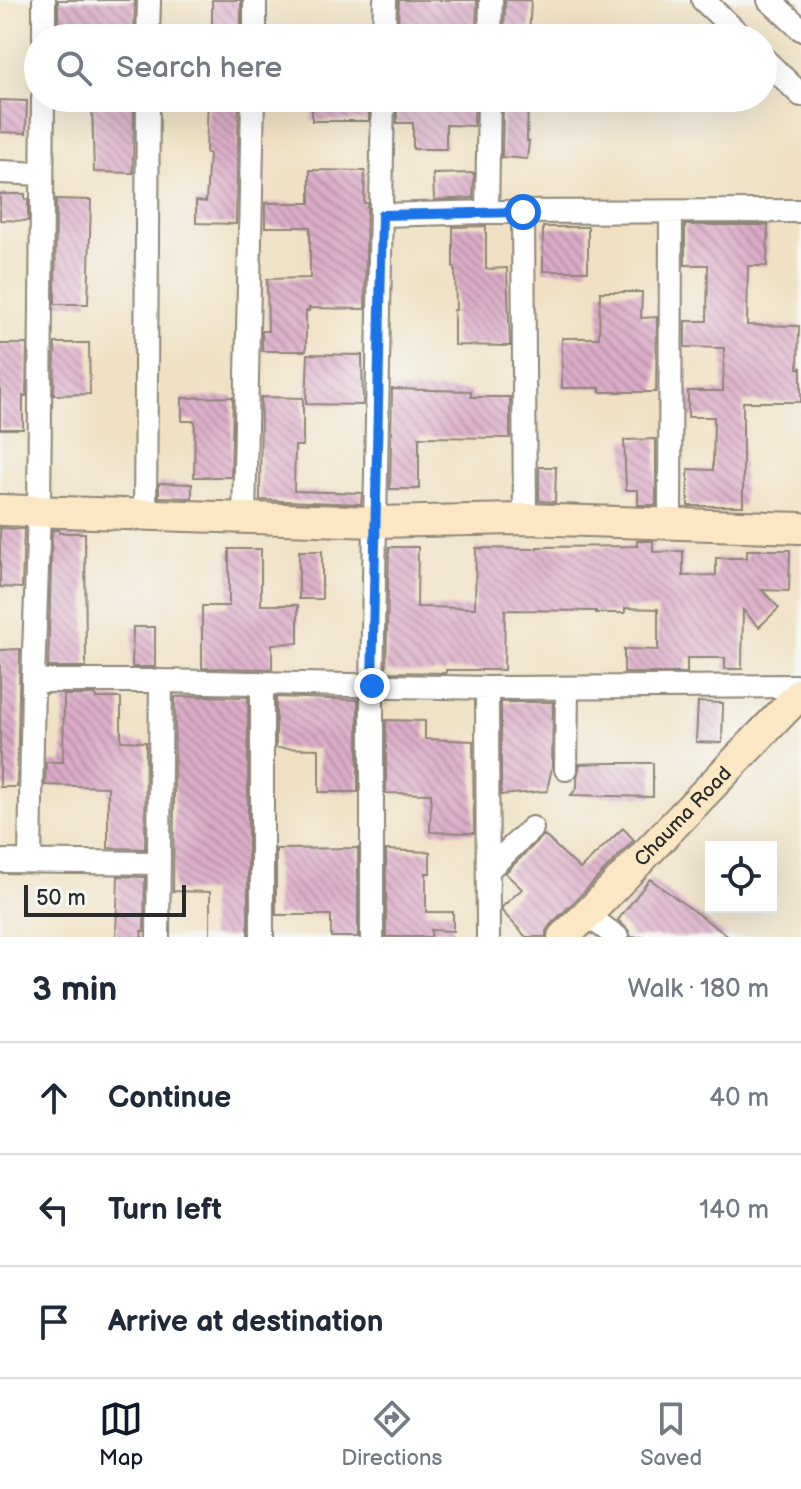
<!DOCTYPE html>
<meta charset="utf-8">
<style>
body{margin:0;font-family:"Balsamiq Sans",sans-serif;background:#f6f6f7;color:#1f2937}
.controls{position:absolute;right:24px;bottom:24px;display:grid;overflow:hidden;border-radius:0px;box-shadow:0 8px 32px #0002}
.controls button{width:72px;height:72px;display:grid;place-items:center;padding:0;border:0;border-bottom:2px solid #e0e1e3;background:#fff;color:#1f2937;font:40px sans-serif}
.scale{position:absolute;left:24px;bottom:20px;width:162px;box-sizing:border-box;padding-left:8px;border:4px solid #2b2b2b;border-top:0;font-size:22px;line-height:28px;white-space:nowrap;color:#2b2b2b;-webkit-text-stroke:6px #f6f6f2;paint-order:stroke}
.stop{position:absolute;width:24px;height:24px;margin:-18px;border:6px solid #1a73e8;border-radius:50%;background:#fff}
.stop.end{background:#1a73e8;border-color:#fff;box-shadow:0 2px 8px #0008}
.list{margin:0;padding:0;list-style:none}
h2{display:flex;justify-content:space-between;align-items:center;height:104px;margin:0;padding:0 32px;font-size:34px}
h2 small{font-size:26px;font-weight:400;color:#747a83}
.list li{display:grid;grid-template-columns:52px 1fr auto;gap:24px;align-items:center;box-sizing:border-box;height:112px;padding:0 32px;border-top:2px solid #e0e1e3}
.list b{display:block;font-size:30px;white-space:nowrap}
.list em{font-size:26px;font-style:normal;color:#747a83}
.icon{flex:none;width:44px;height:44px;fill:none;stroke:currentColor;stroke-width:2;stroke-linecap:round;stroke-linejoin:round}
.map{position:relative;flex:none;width:801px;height:937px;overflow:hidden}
.search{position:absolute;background:#fff;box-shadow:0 8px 32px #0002;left:24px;right:24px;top:24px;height:88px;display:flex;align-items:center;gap:20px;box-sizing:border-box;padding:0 28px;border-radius:44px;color:#747a83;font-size:30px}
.sheet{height:440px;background:#fff}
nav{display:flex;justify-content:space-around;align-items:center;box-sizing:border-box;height:112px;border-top:2px solid #e0e1e3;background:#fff;font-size:22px;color:#747a83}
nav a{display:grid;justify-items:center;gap:4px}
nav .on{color:#111827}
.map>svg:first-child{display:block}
.building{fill:url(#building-back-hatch)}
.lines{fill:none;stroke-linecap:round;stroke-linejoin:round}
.street-casing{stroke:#8e8678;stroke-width:26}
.secondary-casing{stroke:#8e8678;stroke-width:34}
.street{stroke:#fff;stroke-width:22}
.secondary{stroke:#fbe7c3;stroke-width:30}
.route{stroke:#1a73e8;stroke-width:10}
.labels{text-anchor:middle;stroke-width:6;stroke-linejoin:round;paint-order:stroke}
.street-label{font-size:20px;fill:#2b2b2b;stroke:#f6f6f2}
</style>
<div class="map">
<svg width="801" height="937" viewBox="0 0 801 937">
<defs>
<pattern id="building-back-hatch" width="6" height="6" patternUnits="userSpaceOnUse" patternTransform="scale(2)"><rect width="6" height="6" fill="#dbabc8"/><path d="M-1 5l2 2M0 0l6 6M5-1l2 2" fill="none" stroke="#b28ba3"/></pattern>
</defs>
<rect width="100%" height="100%" fill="#f6f6f2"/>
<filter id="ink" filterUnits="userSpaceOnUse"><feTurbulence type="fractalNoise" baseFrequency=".0125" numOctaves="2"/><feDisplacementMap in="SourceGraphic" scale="16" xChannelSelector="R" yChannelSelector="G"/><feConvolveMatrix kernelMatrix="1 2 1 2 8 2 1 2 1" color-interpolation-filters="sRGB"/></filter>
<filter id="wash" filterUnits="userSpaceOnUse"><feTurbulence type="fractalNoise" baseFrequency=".006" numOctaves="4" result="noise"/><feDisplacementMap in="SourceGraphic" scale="32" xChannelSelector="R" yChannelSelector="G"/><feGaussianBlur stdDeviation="1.8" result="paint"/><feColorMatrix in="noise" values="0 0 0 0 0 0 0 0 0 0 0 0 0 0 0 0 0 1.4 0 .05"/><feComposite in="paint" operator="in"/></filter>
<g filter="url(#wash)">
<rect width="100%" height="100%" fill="#f0e1c4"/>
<g id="blocks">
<!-- building -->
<path class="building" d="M58,0H135L134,38H96V32H58Z
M212,0H241V38H212Z
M399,0H477L476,38H437V25H398Z
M505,0H531L529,38H504Z
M208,98H239L236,224L196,223V201L206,202L209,153H206Z
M312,98H369V121H312Z
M475,98L474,126L446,125V149H413V123H397V99Z
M503,98H528L527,141H529L527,159L502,157Z
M0,100L27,101L26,133L0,132Z
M92,105L134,106L133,173L94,172Z
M310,170L365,171L364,203H367L365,309L309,308V311H306V351H262V331H268L267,279L310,278V227H265V203H310Z
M474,173L473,198L434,200L433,174Z
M0,194H25V199H28V221L0,220Z
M56,199L91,200L88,304H55Z
M685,225H768L767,266H748L747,325L799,326L798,368H801V402H743V506H688V469L713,470L714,417H688V391H723L724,348L685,347V321H707L708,265H685Z
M486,226V269L507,268L510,346L454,345V310H456L455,267H453V227Z
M543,227H588V271H543Z
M600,292H642L641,318L657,317L656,392H600V388H562V338H599Z
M55,343H89L90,394L54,395Z
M0,344H27L26,396H23V429H0Z
M308,354L362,355L363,405L306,404Z
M392,389L471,391V397H510V438L419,437V489H390Z
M233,397L231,477H194L195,421H182V398Z
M261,397L303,398V446H295L294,491L362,493L361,504L260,500Z
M656,439V505H638V490H626L624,440Z
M539,467H556L555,502L539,501Z
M159,483L192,484V498L159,497Z
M0,528L24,529L22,588L0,587Z
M52,530H59V533H85L86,667H48Z
M637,541H653V552L683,551V576L716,575V558H747V550H790L789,591L762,590L779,608L759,627L743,610L742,669H725V658H687V673H624V649L658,650V609L625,608V613H596V611L505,610L504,670H446V673L386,672L389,547H418L417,607L475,608L476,548L537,549V547L637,546Z
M229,549H261V605H298V643L272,644V669L202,668V606H229Z
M299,551H322V599H299Z
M133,627H155V667H132Z
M20,649L17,787H0V650Z
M64,695H96V698H121V741L146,742L145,849L108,848V787L45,785L46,762H63Z
M202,696L248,697V937H210V892L173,891L175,697Z
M276,697L358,700V792H319V749L276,748Z
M501,702H553L552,767L547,791L501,795Z
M698,702L723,703L722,743L696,742Z
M386,720L425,721V739L473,741L474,833L430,832L431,794L386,793Z
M607,763H653V797L571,795L577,788V778L580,764Z
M623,828L634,840L574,902L551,924L546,931V937H526L502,911V907L522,889L505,873L544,835L580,869Z
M358,848V937H331V915H276V849Z
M386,850L430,852V873H426V912H453V931L431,930V937H386Z
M118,876L145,877L144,931H141L142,937H116Z
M650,879L729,937H631L629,931L618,920Z"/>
</g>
</g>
<g filter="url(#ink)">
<use href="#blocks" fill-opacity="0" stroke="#8e8678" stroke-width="2"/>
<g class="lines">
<defs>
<path id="street" d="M703,0L743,38
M769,0L801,29
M44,38V0
M148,38L149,0
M255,38V0
M384,38L385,0
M490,38L491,0
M763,58L801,95
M0,172L41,174
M487,212L489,98
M523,212L525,519
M382,215L487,212L801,211
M145,515L148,98
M244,518L253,98
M670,524L671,212
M33,681H161L487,688L801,686
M487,688L488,937
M566,769L567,688
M30,860L33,681L39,511L43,98
M0,861L159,863
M488,870L532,828
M587,915L617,937
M158,937L161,681
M262,937V684
M372,937V686L383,98"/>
<g id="secondary">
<path d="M0,510L376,522L525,519L801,528"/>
<path id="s1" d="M563,937L587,915L801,693"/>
</g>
</defs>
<!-- street casing -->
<use href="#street" class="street-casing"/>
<!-- secondary casing -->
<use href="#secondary" class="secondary-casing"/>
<!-- street -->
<use href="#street" class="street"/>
<!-- secondary -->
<use href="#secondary" class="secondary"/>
</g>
</g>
<g class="lines" filter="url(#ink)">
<!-- route -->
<path class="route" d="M372,686L382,215L523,212"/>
</g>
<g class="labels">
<!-- street labels -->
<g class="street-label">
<text dy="7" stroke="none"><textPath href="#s1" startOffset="170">Chauma Road</textPath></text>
</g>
</g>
</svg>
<div class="controls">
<button><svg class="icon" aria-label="locate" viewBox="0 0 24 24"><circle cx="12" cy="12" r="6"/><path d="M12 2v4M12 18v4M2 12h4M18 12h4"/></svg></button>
</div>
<div class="scale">50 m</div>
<div class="stop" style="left:523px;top:212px"></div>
<div class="stop end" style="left:372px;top:686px"></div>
<div class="search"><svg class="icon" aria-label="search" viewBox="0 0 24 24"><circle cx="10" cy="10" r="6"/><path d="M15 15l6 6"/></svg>Search here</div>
</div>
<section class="sheet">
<h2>3 min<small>Walk · 180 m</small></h2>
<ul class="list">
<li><svg class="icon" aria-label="ahead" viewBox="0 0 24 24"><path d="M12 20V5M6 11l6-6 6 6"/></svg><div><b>Continue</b></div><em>40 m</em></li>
<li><svg class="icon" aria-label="left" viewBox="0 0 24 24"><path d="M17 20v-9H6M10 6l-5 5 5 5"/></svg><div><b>Turn left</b></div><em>140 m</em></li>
<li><svg class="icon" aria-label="arrive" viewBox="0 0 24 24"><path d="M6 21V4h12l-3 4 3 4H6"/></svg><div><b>Arrive at destination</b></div></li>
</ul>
</section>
<nav>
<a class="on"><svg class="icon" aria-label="map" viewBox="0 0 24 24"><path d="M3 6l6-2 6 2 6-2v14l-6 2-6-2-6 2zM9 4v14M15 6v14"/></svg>Map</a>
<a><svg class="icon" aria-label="directions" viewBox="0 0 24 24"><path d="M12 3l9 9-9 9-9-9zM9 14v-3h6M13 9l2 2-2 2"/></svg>Directions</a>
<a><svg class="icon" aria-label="saved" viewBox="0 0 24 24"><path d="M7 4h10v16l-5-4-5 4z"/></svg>Saved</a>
</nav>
